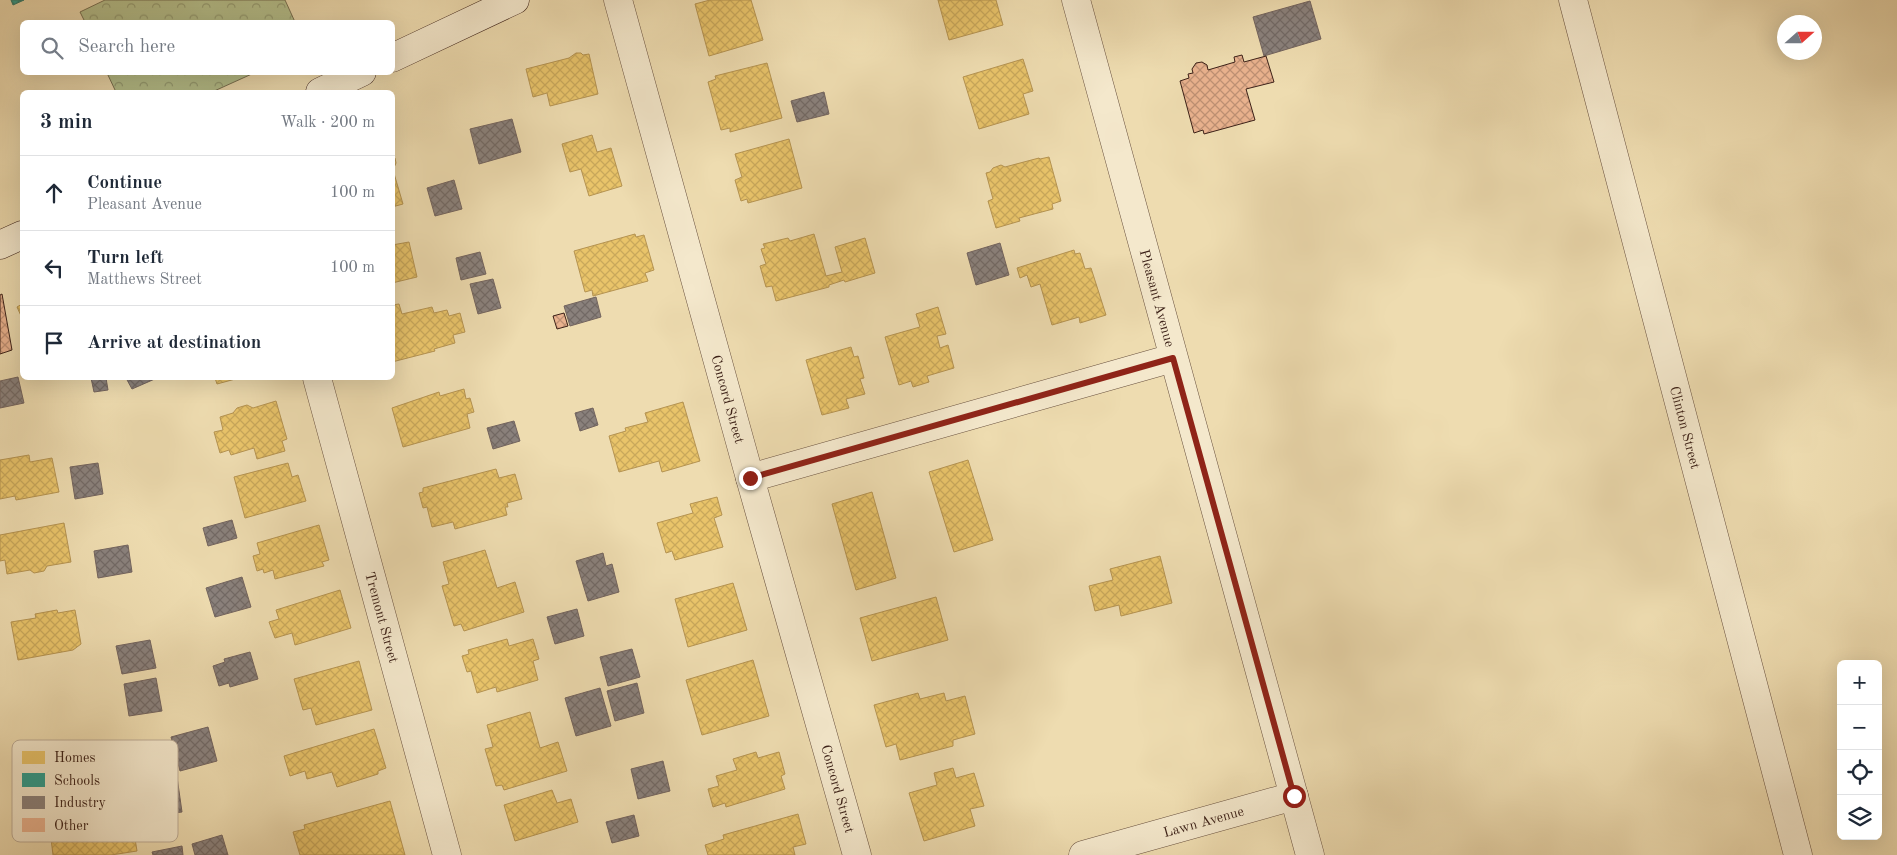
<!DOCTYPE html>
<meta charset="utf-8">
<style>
body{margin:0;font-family:"Old Standard TT",serif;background:#f2f2f3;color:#1f2937}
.controls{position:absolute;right:15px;bottom:15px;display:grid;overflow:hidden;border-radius:8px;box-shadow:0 5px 20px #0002}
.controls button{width:45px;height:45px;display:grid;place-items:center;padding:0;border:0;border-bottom:1px solid #e0e1e3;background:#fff;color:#1f2937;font:25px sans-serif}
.compass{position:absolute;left:1777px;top:15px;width:45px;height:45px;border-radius:50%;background:#fff;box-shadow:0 5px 20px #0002;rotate:69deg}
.stop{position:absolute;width:15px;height:15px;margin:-11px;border:4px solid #8f2418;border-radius:50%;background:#fff}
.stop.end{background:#8f2418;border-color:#fff;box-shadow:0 1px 5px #0008}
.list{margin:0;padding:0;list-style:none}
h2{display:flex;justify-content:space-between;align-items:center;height:65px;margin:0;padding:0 20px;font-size:21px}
h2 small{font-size:16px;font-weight:400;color:#747a83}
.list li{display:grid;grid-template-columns:32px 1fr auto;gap:15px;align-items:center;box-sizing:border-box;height:75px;padding:0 20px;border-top:1px solid #e0e1e3}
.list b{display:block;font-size:19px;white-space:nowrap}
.list p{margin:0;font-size:16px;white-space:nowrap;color:#747a83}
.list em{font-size:16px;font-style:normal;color:#747a83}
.icon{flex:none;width:28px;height:28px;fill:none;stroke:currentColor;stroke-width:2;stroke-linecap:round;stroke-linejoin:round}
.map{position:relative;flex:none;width:1897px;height:855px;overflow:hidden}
.search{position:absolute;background:#fff;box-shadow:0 5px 20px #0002;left:20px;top:20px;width:375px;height:55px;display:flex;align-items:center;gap:12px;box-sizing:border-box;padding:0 18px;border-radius:8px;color:#747a83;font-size:19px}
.panel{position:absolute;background:#fff;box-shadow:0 5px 20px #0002;left:20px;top:90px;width:375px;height:290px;border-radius:8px}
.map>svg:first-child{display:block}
.forest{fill:url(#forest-crowns);stroke:#787153}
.homes{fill:url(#homes-cross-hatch);stroke:#b59351}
.schools{fill:url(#schools-cross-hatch);stroke:#2f786b}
.industry{fill:url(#industry-cross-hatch);stroke:#73645e}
.building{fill:url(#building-cross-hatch);stroke:#3c2118}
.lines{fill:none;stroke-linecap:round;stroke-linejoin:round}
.street-casing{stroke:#68503e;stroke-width:29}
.secondary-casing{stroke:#3c2118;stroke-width:29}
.street{stroke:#f4e8cc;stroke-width:28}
.secondary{stroke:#f4e8cc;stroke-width:28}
.route{stroke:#8f2418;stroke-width:6}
.labels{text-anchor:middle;stroke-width:5;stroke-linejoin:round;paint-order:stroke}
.street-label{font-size:14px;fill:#3c2118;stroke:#f4e8cc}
.key{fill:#f4e8cc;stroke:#bdac96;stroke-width:1}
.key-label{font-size:14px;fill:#3c2118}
</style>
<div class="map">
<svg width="1897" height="855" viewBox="0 0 1897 855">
<defs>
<pattern id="forest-crowns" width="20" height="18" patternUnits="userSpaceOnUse" patternTransform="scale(1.25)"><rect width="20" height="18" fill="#b5c18e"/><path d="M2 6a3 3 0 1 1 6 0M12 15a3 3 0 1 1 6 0" fill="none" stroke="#949c73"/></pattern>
<pattern id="homes-cross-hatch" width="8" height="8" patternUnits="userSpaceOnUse" patternTransform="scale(1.25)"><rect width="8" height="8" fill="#e9c46a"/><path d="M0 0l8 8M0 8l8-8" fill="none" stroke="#c9a85b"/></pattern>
<pattern id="schools-cross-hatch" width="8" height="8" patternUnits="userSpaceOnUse" patternTransform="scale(1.25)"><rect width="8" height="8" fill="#2a9d8f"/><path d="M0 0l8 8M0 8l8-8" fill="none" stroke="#258074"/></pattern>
<pattern id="industry-cross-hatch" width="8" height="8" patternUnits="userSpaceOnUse" patternTransform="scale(1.25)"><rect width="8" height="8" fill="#8a817c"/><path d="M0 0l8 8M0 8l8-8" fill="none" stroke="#726965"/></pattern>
<pattern id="building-cross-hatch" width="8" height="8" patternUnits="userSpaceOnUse" patternTransform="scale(1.25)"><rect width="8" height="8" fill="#e9b28e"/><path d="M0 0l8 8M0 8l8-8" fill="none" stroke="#be9073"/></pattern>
</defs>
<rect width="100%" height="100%" fill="#eedcb0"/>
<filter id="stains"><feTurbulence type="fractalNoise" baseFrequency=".004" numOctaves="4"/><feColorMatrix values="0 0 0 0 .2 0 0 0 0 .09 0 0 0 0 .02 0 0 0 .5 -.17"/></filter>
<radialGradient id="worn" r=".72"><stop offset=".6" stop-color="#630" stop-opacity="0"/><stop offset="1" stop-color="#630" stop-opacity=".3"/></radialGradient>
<!-- forest -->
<path class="forest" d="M105,0H285L295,22H85L80,12Z
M107,73H254L212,92H116Z"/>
<!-- homes -->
<path class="homes" d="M710,0H751L763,40L709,56L695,4Z
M938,0H996L1003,25L949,40Z
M576,53H581L583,55L589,54L598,94L550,106L547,93L533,97L526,69L569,58Z
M1023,59L1033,91L1023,94L1029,114L979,129L963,77Z
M767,63L782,118L730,132V128L721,130L708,82L716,79L715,76Z
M592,135L597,152L611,148L622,186L589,196L581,169L570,172L562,144Z
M789,139L802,188L748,203L747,199L741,201L735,180L742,177L735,154Z
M392,157L395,158L396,163L393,170L403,204L392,207Z
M1049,157L1061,201L1052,204L1053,209L1019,218L1020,221L996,228L988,201L993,199L986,173L990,172L993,168L1001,165L1005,167L1039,158L1040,159Z
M635,234L636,237L644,235L654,270L645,273L648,281L593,296L592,290L585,292L574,251Z
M814,234L826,276L842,272L835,247L865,238L875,273L845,282L844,280L829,285V287L776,301L772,286L766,287L760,266L766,264L761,249L765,248L763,244L788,238L790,241Z
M409,242L417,277L392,283V245Z
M1074,250L1075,254L1080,253L1085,269L1091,268L1106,315L1080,323L1079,317L1052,325L1040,284L1031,287L1027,275L1020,278L1017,268Z
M22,304V318L17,307Z
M399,304L402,314L432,307L434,313L447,310L449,316L460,313L465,332L453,335L455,343L434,349L435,351L392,362V305Z
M938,307L946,334L937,336L940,348L948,345L954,368L927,376L929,382L913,387L911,381L899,385L885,337L920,327L916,314Z
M851,347L854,357L858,356L864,378L860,379L865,394L846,399L849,408L822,415L806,360Z
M215,378H239L217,384Z
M464,389L466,399L470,398L474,412L467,414L470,428L403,447L392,408L439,392L440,396Z
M276,401L287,439L282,441L285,451L257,459L254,448L231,455L229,450L220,453L214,432L223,430L220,417L233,413L237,408L247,405L253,408Z
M683,402L700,461L662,472L659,461L619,472L609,436L626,431L625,428L648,422L645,413Z
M29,455L30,462L52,458L59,492L16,500L15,496L0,499V460Z
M968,460L993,540L954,552L929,472Z
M288,463L292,477L298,475L306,501L245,518L234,477Z
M496,469L499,478L515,474L522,499L507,503L508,507H505L507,515L455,529L453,522L432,527L427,507L423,508L419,493L423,492V488Z
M872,492L896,578L856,590L832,504Z
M717,497L722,515L714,518L723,547L675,560L672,551L666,553L657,523L693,513L690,504Z
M64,523L71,562L47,566L44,571L34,573L30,570L7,574L5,560L0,561V535Z
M319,525L329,560L322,562L324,566L275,579L273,570L264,573L263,569L257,571L253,556L260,554L257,543Z
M485,550L497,588L515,582L524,612L464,631L461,624L454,626L442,586L449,584L443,562Z
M1160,556L1172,603L1121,616L1119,605L1095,611L1089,586L1113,580L1110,569Z
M733,583L747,630L688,647L675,599Z
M340,590L351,628L295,645L292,633L275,638L269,622L279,619L276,610Z
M936,597L948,640L872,661L860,618Z
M57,610L58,613L75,610L81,644L73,650L18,660L11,622L36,618L35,614Z
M507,639L509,646L533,639L539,659L533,661L538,680L497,692L496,687L477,693L471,671L467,672L462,656L469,654L468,650Z
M753,660L769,716L702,735L686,680Z
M359,661L372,710L316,725L311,708L303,710L294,679Z
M918,693L920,699L944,693L946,701L965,696L975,734L953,740V746L900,760L896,744L886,747L874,705Z
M530,712L540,748L558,742L567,771L504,790L502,785L496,786L485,749L493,747L487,725Z
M374,729L386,768L378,771V774L337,787L332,772L307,779L305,771L290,776L284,756Z
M756,752L758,758L779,752L785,774L781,776L785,789L726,807L725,803L713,807L708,789L719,786L716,776L737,770L733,759Z
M953,768L956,778L974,773L984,806L970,809L975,826L924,841L909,793L937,785L934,773Z
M552,790L557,803L571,799L578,822L515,841L504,805Z
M390,801L405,855H300L293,832L305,829L304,825Z
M122,811L124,821L132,820L137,851L111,855H53L49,822Z
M798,814L806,844L793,847L795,855H708L705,845L724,839L723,835Z"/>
<!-- schools -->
<path class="schools" d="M11,0H24L13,5Z"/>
<!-- industry -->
<path class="industry" d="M1310,1L1321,39L1264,56L1253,17Z
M824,92L829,114L797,122L791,101Z
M512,119L521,152L479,164L470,129Z
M454,180L462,209L435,216L427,188Z
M1000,243L1009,275L976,285L967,253Z
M480,252L486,274L461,280L456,258Z
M493,279L501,308L478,314L470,284Z
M596,297L601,317L570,326L564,306Z
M18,377L24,403L0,408V381Z
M91,378H106L108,390L94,392Z
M126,378H157L132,389Z
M593,408L598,425L580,431L575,413Z
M514,421L520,441L493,449L487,428Z
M98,463L103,494L75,499L70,467Z
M232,520L237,538L208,546L203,528Z
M128,545L132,572L98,578L94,551Z
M603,553L606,566L612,564L619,592L588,601L576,561Z
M242,577L251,607L215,617L206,588Z
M577,609L584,636L555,644L547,617Z
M150,640L156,668L122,674L116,646Z
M632,649L640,677L608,686L600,657Z
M250,652L258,679L230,687L229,683L219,686L213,666L225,662L224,659Z
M156,678L162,711L129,716L124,684Z
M637,683L644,713L615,721L607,691Z
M600,688L611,726L576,736L565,698Z
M208,727L217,761L180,771L171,737Z
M663,761L670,791L638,799L631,769Z
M177,777L182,812L151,816L145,782Z
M634,815L639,836L612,843L606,822Z
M222,835L228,855H195L192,844Z
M182,846L183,855H153L152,852Z"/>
<!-- building -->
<path class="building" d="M1242,55L1244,62L1266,56L1274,82L1246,89L1255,120L1204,134L1203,130L1194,133L1180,81L1189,78L1188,74L1193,73L1192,69L1196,63L1202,62L1207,65L1208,70L1235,62L1234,57Z
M2,294L12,350L0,354V295Z
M564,313L568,326L557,329L553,316Z"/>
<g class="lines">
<defs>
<g id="street">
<path id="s1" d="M618,0L750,478L857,855"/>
<path id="s2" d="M1076,0L1310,855"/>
<path id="s3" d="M1573,0L1798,855"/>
<path id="s4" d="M317,378L447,855"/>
<path d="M750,478L1173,358"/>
<path id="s5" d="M1083,855L1294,796"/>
</g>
<path id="secondary" d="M392,58L515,0
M320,92L362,72
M0,245L22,235"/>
</defs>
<!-- street casing -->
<use href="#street" class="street-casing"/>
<!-- secondary casing -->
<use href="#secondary" class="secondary-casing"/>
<!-- street -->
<use href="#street" class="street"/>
<!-- secondary -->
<use href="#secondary" class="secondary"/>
</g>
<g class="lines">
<!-- route -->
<path class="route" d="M750,478L1173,358L1294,796"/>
</g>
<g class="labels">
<!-- street labels -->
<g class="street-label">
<text dy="5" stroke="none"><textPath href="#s2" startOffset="309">Pleasant Avenue</textPath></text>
<text dy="5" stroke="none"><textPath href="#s1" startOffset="414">Concord Street</textPath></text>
<text dy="5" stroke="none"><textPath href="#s3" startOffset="442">Clinton Street</textPath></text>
<text dy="5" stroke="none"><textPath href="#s4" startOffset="248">Tremont Street</textPath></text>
<text dy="5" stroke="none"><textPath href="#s1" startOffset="819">Concord Street</textPath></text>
<text dy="5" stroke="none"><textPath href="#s5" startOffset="125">Lawn Avenue</textPath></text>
</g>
</g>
<!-- legend -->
<rect x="12" y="740" width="166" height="102" rx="8" class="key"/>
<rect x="22" y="751" width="23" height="13" fill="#e9c46a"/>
<rect x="22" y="773" width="23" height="14" fill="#2a9d8f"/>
<rect x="22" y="796" width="23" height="13" fill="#8a817c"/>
<rect x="22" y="818" width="23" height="14" fill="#e9b28e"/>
<g class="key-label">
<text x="54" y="762">Homes</text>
<text x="54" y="785">Schools</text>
<text x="54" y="807">Industry</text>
<text x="54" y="830">Other</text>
</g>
<rect width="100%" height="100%" filter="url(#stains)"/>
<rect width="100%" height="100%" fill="url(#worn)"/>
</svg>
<div class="controls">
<button>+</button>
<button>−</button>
<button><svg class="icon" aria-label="locate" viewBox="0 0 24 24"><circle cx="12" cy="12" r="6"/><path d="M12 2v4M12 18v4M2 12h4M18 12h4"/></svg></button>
<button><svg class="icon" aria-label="layers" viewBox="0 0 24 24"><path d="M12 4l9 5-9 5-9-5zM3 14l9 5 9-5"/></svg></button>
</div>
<svg class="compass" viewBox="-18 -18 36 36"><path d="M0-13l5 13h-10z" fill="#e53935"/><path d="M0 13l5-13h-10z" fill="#747a83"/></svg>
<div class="stop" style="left:1294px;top:796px"></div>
<div class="stop end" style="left:750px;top:478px"></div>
<div class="search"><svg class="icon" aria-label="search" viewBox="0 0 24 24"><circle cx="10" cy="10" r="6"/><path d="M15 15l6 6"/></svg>Search here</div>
<section class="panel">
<h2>3 min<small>Walk · 200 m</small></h2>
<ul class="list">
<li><svg class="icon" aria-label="ahead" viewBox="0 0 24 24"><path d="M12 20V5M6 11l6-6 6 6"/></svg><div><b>Continue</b><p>Pleasant Avenue</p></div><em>100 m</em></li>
<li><svg class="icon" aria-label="left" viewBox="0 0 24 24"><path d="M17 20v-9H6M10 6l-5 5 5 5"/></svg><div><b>Turn left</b><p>Matthews Street</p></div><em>100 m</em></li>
<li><svg class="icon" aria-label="arrive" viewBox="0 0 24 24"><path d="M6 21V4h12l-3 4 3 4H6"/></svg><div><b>Arrive at destination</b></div></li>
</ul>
</section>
</div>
